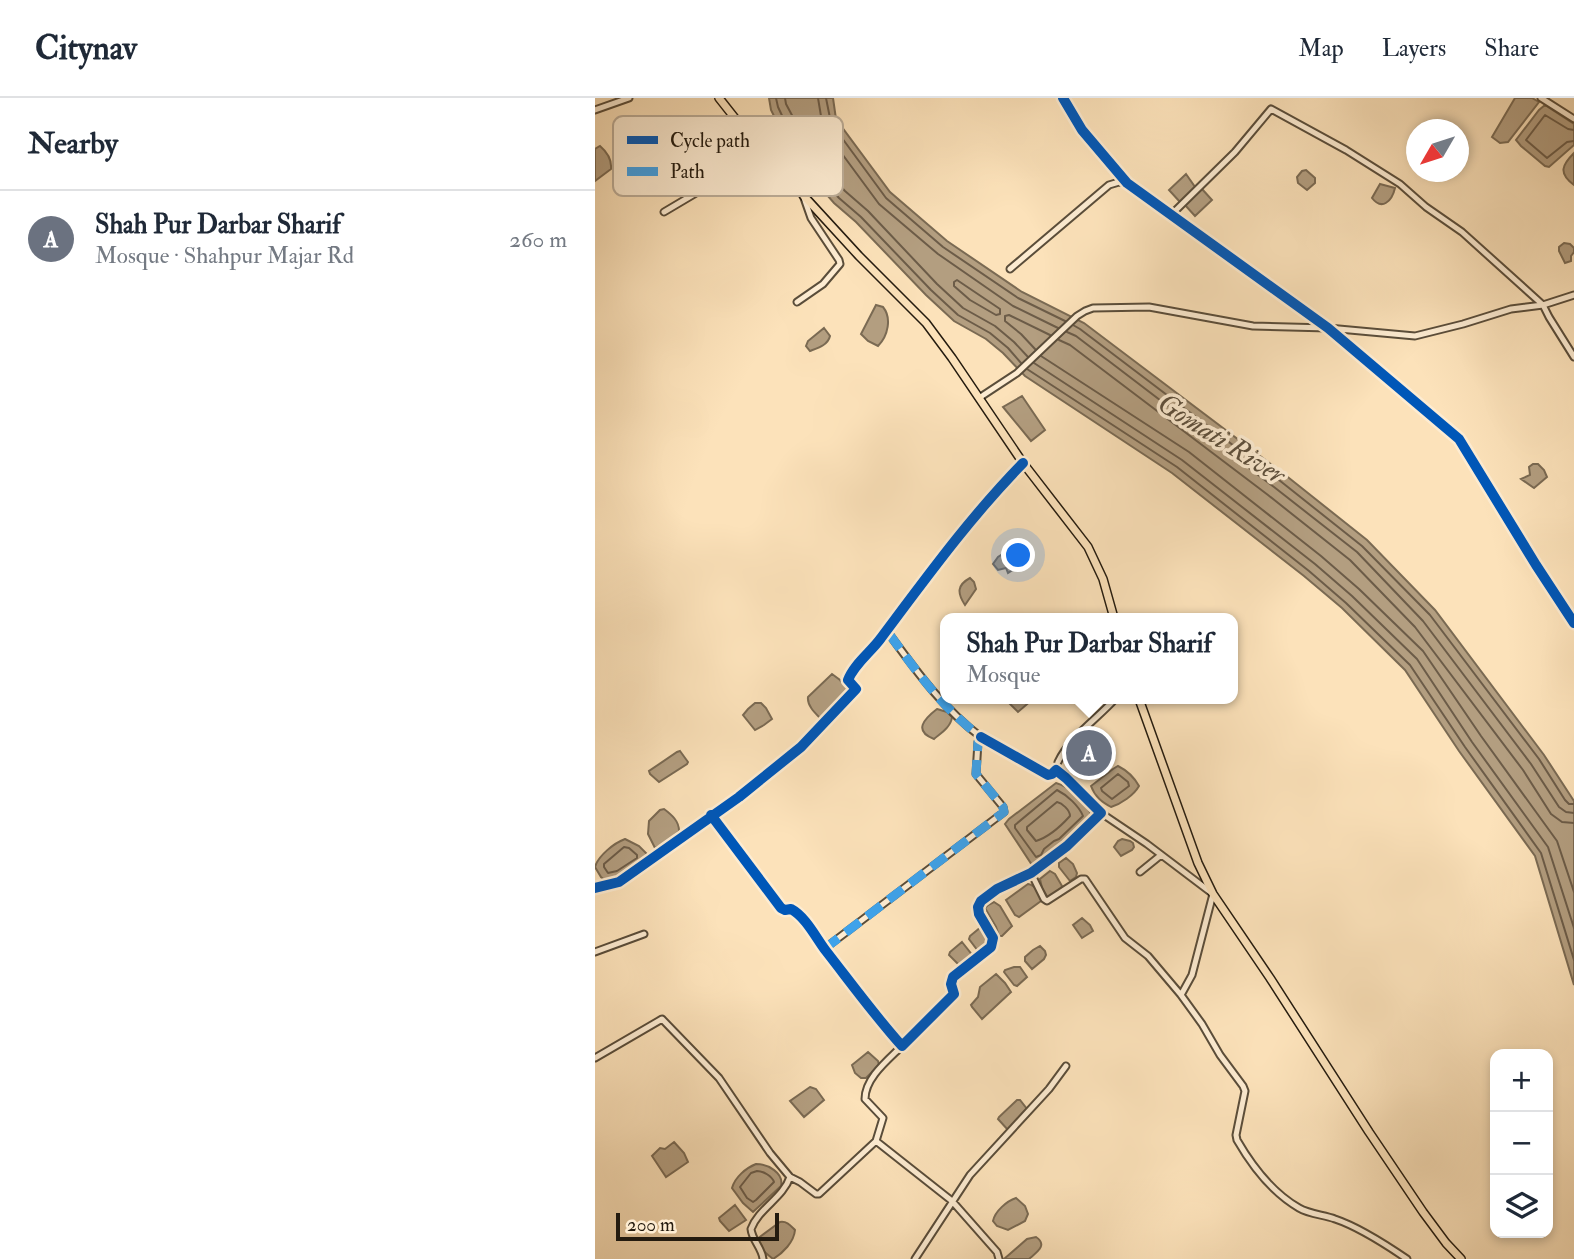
<!DOCTYPE html>
<meta charset="utf-8">
<style>
body{margin:0;font-family:"IM FELL Double Pica",serif;background:#f6f6f7;color:#1f2937}
.controls{position:absolute;right:21px;bottom:21px;display:grid;overflow:hidden;border-radius:14px;box-shadow:0 4px 10px #0003}
.controls button{width:63px;height:63px;display:grid;place-items:center;padding:0;border:0;border-bottom:2px solid #e0e1e3;background:#fff;color:#1f2937;font:35px sans-serif}
.compass{position:absolute;left:811px;top:21px;width:63px;height:63px;border-radius:50%;background:#fff;box-shadow:0 4px 10px #0003;rotate:231deg}
.scale{position:absolute;left:21px;bottom:18px;width:163px;box-sizing:border-box;padding-left:7px;border:4px solid #241b0f;border-top:0;font-size:19px;line-height:24px;white-space:nowrap;color:#241b0f;-webkit-text-stroke:5px #fdecd2;paint-order:stroke}
.you{position:absolute;left:424px;top:458px;width:24px;height:24px;margin:-18px;border:5px solid #fff;border-radius:50%;background:#1a73e8;box-shadow:0 0 0 10px #1a73e833}
.badge{display:grid;place-items:center;width:46px;height:46px;border-radius:50%;background:#0f766e;color:#fff;font-size:23px;font-weight:700}
.pin{position:absolute;translate:-50% -50%;border:4px solid #fff;box-shadow:0 2px 7px #0006}
.popup{position:absolute;left:345px;top:515px;width:298px;height:91px;box-sizing:border-box;display:grid;place-content:center;border-radius:14px;background:#fff;filter:drop-shadow(0 2px 5px #0005);font-size:23px;white-space:nowrap;color:#747a83}
.popup b{font-size:26px;color:#1f2937}
.popup::after{content:'';position:absolute;left:50%;top:100%;margin-left:-14px;border:14px solid transparent;border-top-color:#fff}
.list{margin:0;padding:0;list-style:none}
h2{display:flex;justify-content:space-between;align-items:center;height:91px;margin:0;padding:0 28px;font-size:30px}
h2 small{font-size:23px;font-weight:400;color:#747a83}
.list li{display:grid;grid-template-columns:46px 1fr auto;gap:21px;align-items:center;box-sizing:border-box;height:98px;padding:0 28px;border-top:2px solid #e0e1e3}
.list b{display:block;font-size:26px;white-space:nowrap}
.list p{margin:0;font-size:23px;white-space:nowrap;color:#747a83}
.list em{font-size:23px;font-style:normal;color:#747a83}
.icon{flex:none;width:38px;height:38px;fill:none;stroke:currentColor;stroke-width:2;stroke-linecap:round;stroke-linejoin:round}
.map{position:relative;flex:none;width:979px;height:1161px;overflow:hidden}
header{display:flex;align-items:center;gap:42px;box-sizing:border-box;height:98px;padding:0 35px;background:#fff;border-bottom:2px solid #e0e1e3}
header strong{font-size:33px}
nav{display:flex;gap:38px;margin-inline-start:auto;font-size:24px}
main{display:flex}
aside{flex:1;background:#fff}
.map>svg:first-child{display:block}
.water{fill:#b39e80;stroke:#7a6a53;stroke-width:2}
.lines{fill:none;stroke-linecap:round;stroke-linejoin:round}
.shore{stroke:#6c5c48;stroke-width:2}
.minor-casing{stroke:#5a4d3a;stroke-width:9}
.major-casing{stroke:#241b0f;stroke-width:10}
.minor{stroke:#fdecd2;stroke-width:5}
.major{stroke:#fce2ba;stroke-width:7}
.quiet{stroke:#3ea2ea;stroke-width:9;stroke-dasharray:18 9;stroke-linecap:butt}
.cycleway-casing{stroke:#fdecd2;stroke-width:15}
.cycleway{stroke:#0057b8;stroke-width:10}
.labels{text-anchor:middle;stroke-width:7;stroke-linejoin:round;paint-order:stroke}
.water-label{font-size:28px;font-style:italic;fill:#5d4f3c;stroke:#fdecd2}
.key{fill:#fdecd2;stroke:#bcad98;stroke-width:2}
.key-label{font-size:19px;fill:#241b0f}
</style>
<header>
<strong>Citynav</strong>
<nav><a>Map</a><a>Layers</a><a>Share</a></nav>
</header>
<main>
<aside>
<h2>Nearby<small></small></h2>
<ul class="list">
<li><span class="badge" style="background:#6b7280">A</span><div><b>Shah Pur Darbar Sharif</b><p>Mosque · Shahpur Majar Rd</p></div><em>260 m</em></li>
</ul>
</aside>
<div class="map">
<svg width="979" height="1161" viewBox="0 0 979 1161">
<rect width="100%" height="100%" fill="#fce2ba"/>
<filter id="stains"><feTurbulence type="fractalNoise" baseFrequency=".00286" numOctaves="4"/><feColorMatrix values="0 0 0 0 .2 0 0 0 0 .09 0 0 0 0 .02 0 0 0 .5 -.17"/></filter>
<radialGradient id="worn" r=".72"><stop offset=".6" stop-color="#630" stop-opacity="0"/><stop offset="1" stop-color="#630" stop-opacity=".3"/></radialGradient>
<!-- water -->
<path class="water" d="M174,0H238L241,21L295,94L352,143L427,194L489,225L689,376L772,442L840,512L949,657L979,703V887L940,758L864,653L810,572L747,510L709,478L577,375L430,278L408,255L391,241L359,223L331,197L261,124L239,105L218,81L201,52L185,30L176,12Z
M920,0H937L944,4L913,44L905,45L897,39Z
M950,7L979,26V47L954,69L950,68L926,48L921,42L944,12Z
M5,48C12,54 17,61 16,71L0,83V51Z
M979,55V87C963,75 967,67 979,55Z
M711,72L720,80V85L712,92L703,85L702,79L707,73Z
M591,76L600,89L585,104L574,92Z
M785,86L800,90C797,103 787,113 777,100Z
M607,91L617,102L600,118L590,107Z
M969,145L975,146L979,150V154L976,158V163L970,165L964,153V149Z
M281,207L288,209C297,220 293,238 283,248L273,243L266,236Z
M229,230L235,238C233,247 223,250 215,253L211,248L213,243Z
M427,298L450,332L436,343L408,309Z
M938,366H943L949,372L952,379L939,390L926,381L935,377L934,369Z
M417,450L422,453L425,462L422,469L413,475L411,470L403,472L398,466L403,459Z
M375,480L379,484L381,491L370,507C362,495 362,487 375,480Z
M237,576L245,582L254,593L231,617L225,620C219,614 212,607 213,599Z
M410,601H438L423,614Z
M160,605H166L171,610L177,621L169,627L160,632L148,617L153,611Z
M342,611L352,614L357,619C356,629 346,635 339,641C318,633 329,621 342,611Z
M85,653L93,664L92,666L64,684L55,676L54,673L82,654Z
M523,668C533,673 539,679 544,688C539,697 526,706 516,709C507,704 500,699 496,688L518,671Z
M461,685C476,689 491,705 497,718L466,749L464,748C454,755 449,763 439,770L410,726L414,721Z
M69,711C77,717 84,723 84,733L70,746L60,750L53,736L54,723L65,712Z
M30,741L44,748L53,757L52,762L13,785L6,779L0,769C3,758 19,745 30,741Z
M527,741L535,743L538,745L539,749L537,752L526,758L519,749L523,743Z
M471,760L478,766L482,775L481,779L475,783L464,769V765Z
M455,773L460,776L467,788L466,790L453,800L447,790L445,781Z
M433,786C440,787 446,796 446,803L424,819L420,817L411,802Z
M399,804L405,808L417,828L407,838H404L401,829L390,810L393,807Z
M487,820L495,827L498,833L487,840L478,827Z
M386,829L390,831L395,840L383,853L374,841L375,838Z
M367,844L378,858L368,868H365L354,857L355,854Z
M445,848L450,853L451,857L449,861L437,871L430,863V859L438,852Z
M419,869H425L432,879L422,888L419,887L409,874L410,872Z
M401,876L410,885L416,894L387,921L377,909L376,907L383,899L385,889Z
M273,954L283,963L284,967L271,980H266L260,975L257,967Z
M215,989L221,991L229,1002L209,1019L195,1003Z
M422,1002H425L432,1011L413,1032L403,1021L404,1019Z
M79,1044L89,1055L93,1064L71,1079L57,1058L65,1050L70,1051Z
M161,1066C173,1066 189,1075 186,1088L158,1114L148,1105L137,1090C140,1079 151,1070 161,1066Z
M421,1100L430,1108L433,1116L430,1123L413,1132L402,1128L398,1123C400,1113 412,1103 421,1100Z
M140,1107L151,1122L134,1133L125,1123L124,1120Z
M185,1124C192,1123 195,1127 200,1132C199,1144 188,1155 178,1161L166,1151L162,1141Z
M441,1139C453,1147 442,1154 434,1161H409L432,1141Z"/>
<g class="lines">
<!-- shore -->
<path class="shore" d="M181,0L183,9L191,26L207,48L223,77L244,100L266,119L336,192L363,217L395,235L413,250L426,265
M190,0L191,6L199,21L214,44L230,72L250,93L273,113L342,186L368,210L400,228L419,244L433,259
M223,0L228,30L284,106L343,156L418,208L463,230
M231,0L236,25L291,100L348,149L423,200L470,223
M979,32L973,31L950,17L931,42L952,60L972,44L979,43
M362,182L405,211V216L401,217L375,202L359,188V184Z
M478,227L485,231L684,382L767,448L835,517L944,661L970,702L974,706H979
M472,234L481,238L679,389L762,454L828,523L936,666L964,709L971,714L979,715
M464,242L475,247L673,397L755,462L820,529L928,672L956,716L967,724L979,725
M440,251L426,236L410,223V218L414,217L455,237
M446,258L594,354L726,458L764,491L828,553L886,638L962,743L979,794
M439,265L587,362L720,466L757,498L822,561L877,644L953,749L979,830
M432,271L582,369L714,473L751,505L815,567L870,649L946,755L979,862
M523,676L533,684L534,688L517,701L507,693L506,690Z
M462,692C472,697 484,708 488,718L464,741L459,743L449,751L446,757L441,759L420,730V727Z
M462,704C467,705 475,712 475,718C466,728 454,739 441,743L432,732V729Z
M29,749L34,750L42,757V760L22,773L13,775L9,769V766Z
M162,1073C168,1073 177,1078 179,1084L161,1102L158,1104L152,1100L145,1089L156,1075Z"/>
<defs>
<path id="minor" d="M468,0L487,32L532,85L733,230L864,341L941,467L979,525
M946,0L979,21
M0,12L34,0
M69,114L155,63H162L189,72
M577,116L640,54L676,11L751,52L805,86L831,109L867,134L948,207L954,219L979,259
M415,171L514,87L524,84L532,85
M202,204L228,186L245,166L244,162L216,120L209,100
M384,300L422,275L482,218L490,213L498,210L554,209L658,228L733,230L820,238L868,226L916,211L948,207L979,197
M463,664C474,640 503,620 520,601
M506,715L552,746L618,796L597,877L586,897
M116,717L186,810L190,812L196,811C211,819 221,840 231,853C256,885 280,918 307,948L359,896L356,886L358,879L396,849L398,840L384,816L383,809L386,803L402,791L436,775L472,748L506,715L471,680L461,672L457,676L453,677L386,639
M545,774L566,757
M436,775L449,801L452,803L486,781H490L530,840L553,858L586,897L607,926L625,957L648,988L650,993L641,1037L642,1042C657,1068 678,1095 704,1110C714,1116 729,1117 740,1121C761,1128 793,1148 812,1161
M0,790L24,784L144,699L206,649L261,591L253,582C259,566 276,554 286,540C331,480 376,418 428,365
M229,851L409,714L408,709L381,676L383,644L386,639C348,611 319,570 292,533
M0,854L49,836
M0,960L67,921L124,980L175,1055L195,1079C188,1100 164,1110 156,1131C157,1142 167,1150 168,1161
M281,1043L288,1020L270,1001C270,980 293,962 307,948
M195,1079L205,1084L221,1096H224L281,1043L357,1103L402,1154L404,1161
M320,1161L375,1077L454,991L471,968"/>
<path id="major" d="M124,0L154,38L189,72L208,97L264,158L331,225L357,260L428,365L493,449L508,481L519,520
M544,601L603,765L618,796L675,880L774,1034L828,1114L851,1145L866,1161"/>
</defs>
<!-- minor casing -->
<use href="#minor" class="minor-casing"/>
<!-- major casing -->
<use href="#major" class="major-casing"/>
<!-- minor -->
<use href="#minor" class="minor"/>
<!-- major -->
<use href="#major" class="major"/>
<!-- quiet -->
<path class="quiet" d="M229,851L409,714L408,709L381,676L383,644L386,639C348,611 319,570 292,533"/>
<defs>
<path id="cycleway" d="M468,0L487,32L532,85L733,230L864,341L941,467L979,525
M116,717L186,810L190,812L196,811C211,819 221,840 231,853C256,885 280,918 307,948L359,896L356,886L358,879L396,849L398,840L384,816L383,809L386,803L402,791L436,775L472,748L506,715L471,680L461,672L457,676L453,677L386,639
M0,790L24,784L144,699L206,649L261,591L253,582C259,566 276,554 286,540C331,480 376,418 428,365"/>
</defs>
<!-- cycleway casing -->
<use href="#cycleway" class="cycleway-casing"/>
<!-- cycleway -->
<use href="#cycleway" class="cycleway"/>
</g>
<g class="labels">
<!-- water labels -->
<g class="water-label">
<text transform="translate(627 340) rotate(32)" y="10">Gomati River</text>
</g>
</g>
<!-- legend -->
<rect x="18" y="18" width="230" height="80" rx="10" class="key"/>
<rect x="32" y="38" width="31" height="8" fill="#0057b8"/>
<rect x="32" y="69" width="31" height="9" fill="#3ea2ea"/>
<g class="key-label">
<text x="75" y="49">Cycle path</text>
<text x="75" y="80">Path</text>
</g>
<rect width="100%" height="100%" filter="url(#stains)"/>
<rect width="100%" height="100%" fill="url(#worn)"/>
</svg>
<div class="controls">
<button>+</button>
<button>−</button>
<button><svg class="icon" aria-label="layers" viewBox="0 0 24 24"><path d="M12 4l9 5-9 5-9-5zM3 14l9 5 9-5"/></svg></button>
</div>
<svg class="compass" viewBox="-18 -18 36 36"><path d="M0-13l5 13h-10z" fill="#e53935"/><path d="M0 13l5-13h-10z" fill="#747a83"/></svg>
<div class="scale">200 m</div>
<div class="you"></div>
<div class="pin badge" style="left:494px;top:655px;background:#6b7280">A</div>
<div class="popup"><b>Shah Pur Darbar Sharif</b>Mosque</div>
</div>
</main>
